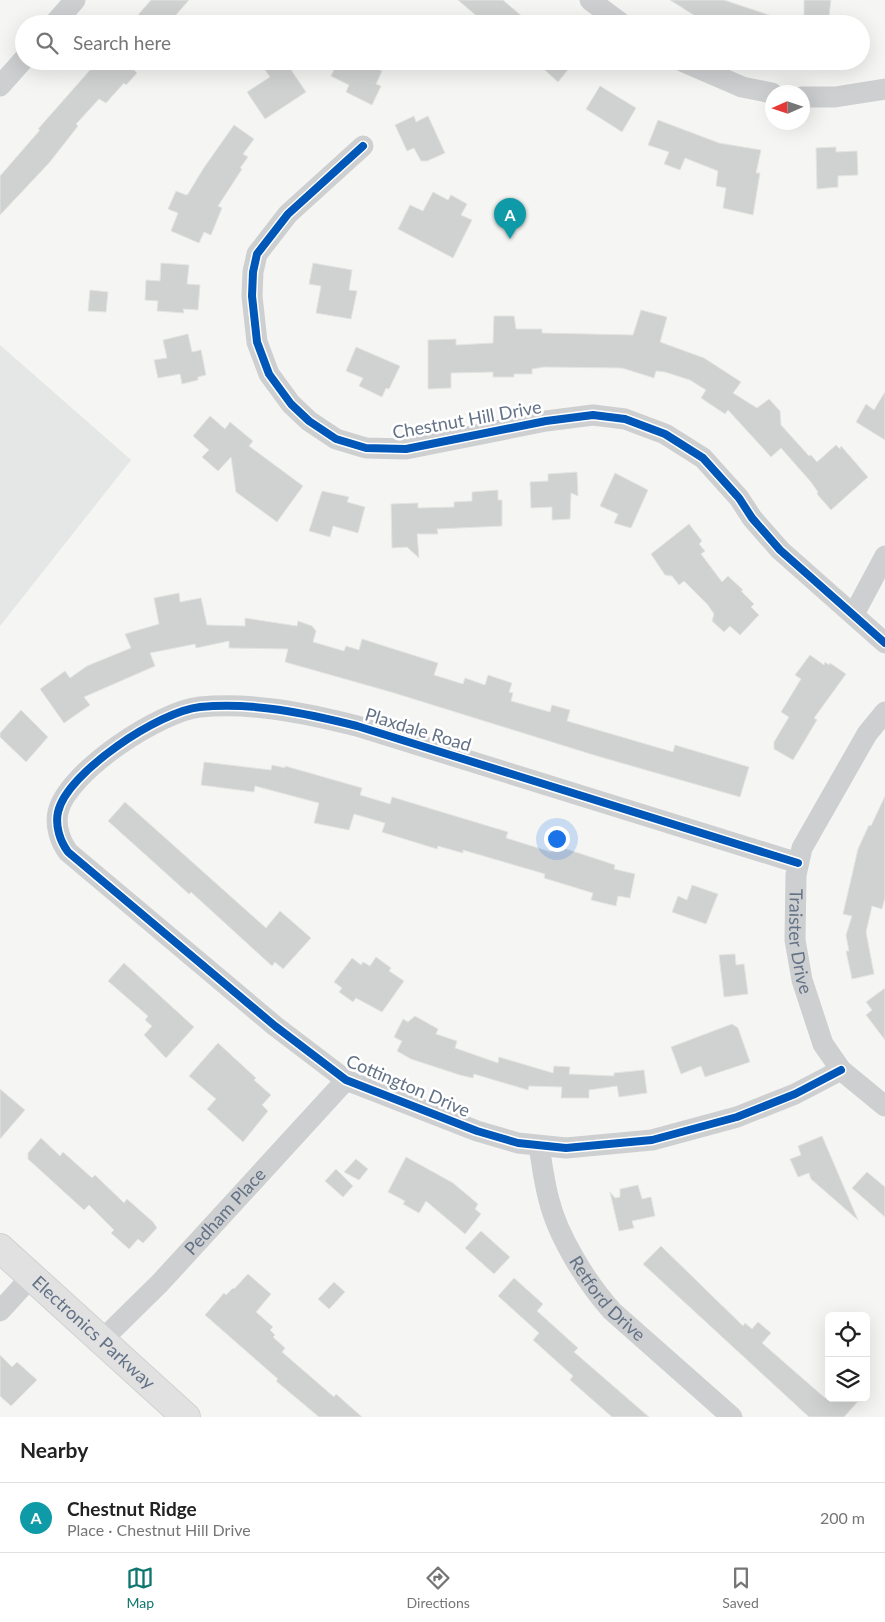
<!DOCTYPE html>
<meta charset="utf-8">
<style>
body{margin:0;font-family:Lato,sans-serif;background:#f6f6f6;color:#222}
.controls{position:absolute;right:15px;bottom:15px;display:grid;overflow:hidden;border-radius:8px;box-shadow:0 5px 20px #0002}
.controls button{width:45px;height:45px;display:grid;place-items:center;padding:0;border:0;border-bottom:1px solid #e0e0e0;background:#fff;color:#222;font:25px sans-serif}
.compass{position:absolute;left:765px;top:85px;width:45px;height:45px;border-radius:50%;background:#fff;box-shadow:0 5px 20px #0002;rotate:267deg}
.you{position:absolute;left:556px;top:838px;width:18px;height:18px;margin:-12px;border:4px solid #fff;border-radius:50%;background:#1a73e8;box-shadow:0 0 0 8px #1a73e833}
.badge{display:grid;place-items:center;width:32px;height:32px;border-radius:50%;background:#0f766e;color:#fff;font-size:16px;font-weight:700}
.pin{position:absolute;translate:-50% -41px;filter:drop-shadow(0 1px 2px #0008)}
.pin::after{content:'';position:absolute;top:26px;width:18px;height:15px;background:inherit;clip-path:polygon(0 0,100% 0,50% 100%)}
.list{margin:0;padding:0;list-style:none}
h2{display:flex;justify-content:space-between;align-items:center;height:65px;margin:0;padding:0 20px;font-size:21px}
h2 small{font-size:16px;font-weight:400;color:#767676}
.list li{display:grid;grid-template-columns:32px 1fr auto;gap:15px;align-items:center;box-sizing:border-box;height:70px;padding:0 20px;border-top:1px solid #e0e0e0}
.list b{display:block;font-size:19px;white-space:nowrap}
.list p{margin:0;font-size:16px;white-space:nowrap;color:#767676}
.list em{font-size:16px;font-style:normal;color:#767676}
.icon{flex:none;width:28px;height:28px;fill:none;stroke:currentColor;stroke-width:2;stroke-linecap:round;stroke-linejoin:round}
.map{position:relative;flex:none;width:885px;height:1417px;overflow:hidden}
.search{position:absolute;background:#fff;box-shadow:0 5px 20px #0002;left:15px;right:15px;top:15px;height:55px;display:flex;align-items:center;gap:12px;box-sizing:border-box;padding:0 18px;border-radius:28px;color:#767676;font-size:19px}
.sheet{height:135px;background:#fff}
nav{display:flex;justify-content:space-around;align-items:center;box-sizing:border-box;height:70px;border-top:1px solid #e0e0e0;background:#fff;font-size:14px;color:#767676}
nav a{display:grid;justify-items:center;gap:2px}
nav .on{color:#0f766e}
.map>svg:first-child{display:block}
.built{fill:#e5e7e6}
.building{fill:#d0d1d1;stroke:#e4e4e3}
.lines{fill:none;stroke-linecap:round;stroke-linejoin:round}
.major-casing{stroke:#d0d2d2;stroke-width:30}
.minor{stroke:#cecfd0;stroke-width:21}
.major{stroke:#e1e1e2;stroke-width:28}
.cycleway-casing{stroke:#fff;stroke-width:11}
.cycleway{stroke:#0057b8;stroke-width:8}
.labels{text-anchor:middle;stroke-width:5;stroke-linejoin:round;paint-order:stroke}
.street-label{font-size:18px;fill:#637286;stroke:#fff}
</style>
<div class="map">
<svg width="885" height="1417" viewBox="0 0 885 1417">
<rect width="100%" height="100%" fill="#f5f5f3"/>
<!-- built -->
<path class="built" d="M0,345L131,460L0,626Z"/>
<!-- building -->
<path class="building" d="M151,0H189L168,24H130Z
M458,0H503L531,24H486Z
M670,0H724L784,20V24H708Z
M804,0H831L828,24H804Z
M98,61H125L137,73L126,85L124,83L106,103L99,99L76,124L78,126L49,163L0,215V176L40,130L38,129Z
M259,61H285L306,92L265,119L247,92L270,77Z
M338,61H381L377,69L382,71L376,84L381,86L372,105L346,92L349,85L331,76Z
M535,61H575L558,82Z
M600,86L636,108L622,132L586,109Z
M414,116L416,122L428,116L445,153L427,161H421L414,148L407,151L395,125Z
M658,120L719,143L761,150L756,173H760L753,215L723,208L726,188L716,186L718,171L685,158L680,170L664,164L669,152L648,145Z
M234,125L254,139L243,154L248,157L240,168L242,169L218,206L222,208L211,235L204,232L199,243L171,231L178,213L168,209L176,191L186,195L188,194L203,169Z
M836,147V152L857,151L858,175L838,176V187L817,189L816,148Z
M433,192L448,200L451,195L467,204L461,215L472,220L453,258L398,229L410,205L423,211Z
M161,263L189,265L187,284L200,285L198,310L183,309L184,313L157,311L158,301L145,300L146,280L160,281Z
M313,263L352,270L349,290L357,291L351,319L316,313L321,286L309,284Z
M90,290L108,292L106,312L88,311Z
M641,310L667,317L660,342L704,358L741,382L733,393L757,408L769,399L780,411L781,425L809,456L811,455L817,462L836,445L840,449L841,446L868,477L831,510L817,494L818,492L811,482L781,448L771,457L728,410L725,414L701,398L706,390L690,380L665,372L656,371L654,378L622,368L544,367L532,369V374H514V377H493V372L451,373V388L428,389V340L456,339V345L493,343L494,316H514L516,329H542V333L633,335Z
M188,334L192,352L201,350L206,375L198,377V380L182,384L180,374L158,378L154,360L167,358L163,340Z
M356,347L400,366L389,389L386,388L382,397L359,386L363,378L346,371Z
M885,392V440L856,422L866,404L874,410Z
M210,416L225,429L230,422L253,441L249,446L303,486L277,522L236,492L231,457L218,471L202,457L209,450L193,436Z
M577,472L578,496L571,493L570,519L552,520V507L531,508L530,482L548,481V474Z
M615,473L648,490L631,528L614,523L618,514L600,506Z
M498,490V500H502V526L437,529L438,534H417L419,558L407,547L392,548L391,504L418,503V508L454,507V502L472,501V492Z
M322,491L349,497L347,502L365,507L358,533L333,526L330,537L309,531Z
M689,524L702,541L699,544L705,551L701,554L722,582L728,576L743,590L741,591L754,604L751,607L759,615L740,635L730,626L724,632L712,621L714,614L708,605L684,581L679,585L672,576L665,575L651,554Z
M179,593L180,602L201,598L207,625L245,626V618L297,626L298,621L312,626L316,631L313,642L344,651L346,646L359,650L362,639L438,663L434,675L463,684L465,678L485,685L488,675L512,683L509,692L513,693L511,701L550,712L552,705L570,710L567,721L673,752L675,745L749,767L740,797L597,756L391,692L285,662L288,649L229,648V641L196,648L195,644L150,653L155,666L84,697L90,705L64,723L40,689L65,671L70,678L87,666L131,648L125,634L159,624L154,598Z
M810,655L824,665L825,662L829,665L830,663L846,674L814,718L817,720L793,760L774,749V742L789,717L781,712L801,679L795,675Z
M21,710L48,737L26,762L0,737V733Z
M204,762L271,770L272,765L285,768V766L362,788L360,795L390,804L392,797L508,832L506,838L551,852L554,845L615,865L614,869L635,874L630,898L618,896L616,906L591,900L593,893L544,878L545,874L463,850V853L438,846L437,849L385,833L382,832L385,823L354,814L349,830L314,823L319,803L255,786L254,792L201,785Z
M885,796V898L882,909L872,906L866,932L874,974L852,979L846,951H849L846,935L852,916L843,914L858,849L869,825L871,826Z
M125,802L266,928L280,911L311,938L283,969L275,962L272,966L191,892L189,894L108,821Z
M692,885L718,894L706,924L672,912L678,896L687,900Z
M735,954L736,965L744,964L748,994L724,997L719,955Z
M376,957L391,968L389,971L404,981L382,1012L356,998L353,1002L339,992L342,988L334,982L352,958L361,965L363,962L370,966Z
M124,963L194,1027L166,1058L144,1035L152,1026L145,1020L148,1016L108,981Z
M885,988V1040L866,1015L872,1010L866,1002Z
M415,1016L438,1029L436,1034L457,1041L455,1048L498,1063L499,1057L553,1073L554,1066L570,1067L569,1074L614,1076V1073L644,1070L647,1093L619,1097L617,1086L589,1090V1098H561L562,1087L529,1086L528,1090L474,1074L473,1078L460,1075L411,1059L397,1051L402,1041L394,1037L403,1019L408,1022Z
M732,1024L738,1028L750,1062L705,1077L701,1066L681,1074L671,1047Z
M218,1043L256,1078L254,1080L271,1095L262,1105L268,1111L243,1142L207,1109L216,1099L189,1076Z
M0,1089L25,1110L0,1139Z
M822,1136L858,1220L811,1179L809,1173L798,1177L790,1159L801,1155L798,1146Z
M41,1138L60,1156L63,1152L92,1178L95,1175L124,1203L127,1199L153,1222L157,1228L143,1243L138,1239L129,1249L111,1233L114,1230L89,1205L84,1210L28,1159V1153Z
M406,1157L453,1183L478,1204L475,1209L481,1214L465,1234L426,1201L419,1213L403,1204L405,1201L388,1192Z
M356,1159L368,1169L359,1180L344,1172Z
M336,1169L353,1186L343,1197L325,1181Z
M867,1172L885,1187V1217L852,1188Z
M638,1185L642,1199L651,1197L655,1216L632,1221L634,1228L619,1231L610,1192L615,1198L620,1197V1189Z
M481,1231L510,1257L494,1274L465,1248Z
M661,1246L743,1326L745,1323L752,1329L758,1322L771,1333L762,1343L825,1398H861L844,1417H809L643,1264Z
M248,1274L271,1294L256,1312L273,1327L270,1330L275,1335L273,1337L285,1348L282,1352L334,1397L336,1394L362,1417H319L276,1381L278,1379L205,1315L224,1293L226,1295L233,1288L234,1289Z
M514,1278L543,1304L537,1311L578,1348L574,1352L649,1417H612L570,1380L573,1376L533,1340L539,1333L498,1296Z
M334,1282L345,1292L329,1309L318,1299Z
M0,1355L12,1367L17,1362L37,1380L11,1406L0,1396Z"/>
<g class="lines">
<defs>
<g id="major">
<path id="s4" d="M0,1248L186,1417"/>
</g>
</defs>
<!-- major casing -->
<use href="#major" class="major-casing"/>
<!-- minor -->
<g class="minor">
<path d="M590,0L622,24"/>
<path d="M54,24L75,0"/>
<path d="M682,61L742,87L772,93"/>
<path d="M0,86L24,59"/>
<path d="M802,97H835L885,89"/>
<path d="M363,146L288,214L257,254L253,272L252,296L257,342L269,374L291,404L309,421L336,439L366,448L406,449L546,421L593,415L625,419L665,434L703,458L739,498L752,518L780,550L885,643"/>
<path d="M854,614L885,556"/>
<path id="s1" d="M885,712L867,734L802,848L796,875L795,940L802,980L823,1044L841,1070L885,1106"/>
<path d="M798,863L357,726C305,713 253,702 200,707C160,711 67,772 58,812C55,826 60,841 68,852L275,1026L346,1080L477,1131L518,1143L566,1148L652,1140L737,1117L795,1094L841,1070"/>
<path id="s2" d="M539,1146C542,1164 544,1182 549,1200C558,1237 587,1283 612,1311L732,1417"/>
<path d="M0,1311L32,1276"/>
<path id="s3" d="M102,1340L160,1283L346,1080"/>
</g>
<!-- major -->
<use href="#major" class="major"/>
<defs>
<path id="cycleway" d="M363,146L288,214L257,254L253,272L252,296L257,342L269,374L291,404L309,421L336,439L366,448L406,449L546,421L593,415L625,419L665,434L703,458L739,498L752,518L780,550L885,643
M798,863L357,726C305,713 253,702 200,707C160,711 67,772 58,812C55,826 60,841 68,852L275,1026L346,1080L477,1131L518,1143L566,1148L652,1140L737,1117L795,1094L841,1070"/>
</defs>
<!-- cycleway casing -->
<use href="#cycleway" class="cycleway-casing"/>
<!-- cycleway -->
<use href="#cycleway" class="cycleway"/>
</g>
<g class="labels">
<!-- street labels -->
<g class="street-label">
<text transform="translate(467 420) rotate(-10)" y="6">Chestnut Hill Drive</text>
<text transform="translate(418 730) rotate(17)" y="6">Plaxdale Road</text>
<text dy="6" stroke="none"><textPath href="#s1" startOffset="254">Traister Drive</textPath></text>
<text transform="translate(408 1086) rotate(23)" y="6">Cottington Drive</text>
<text dy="6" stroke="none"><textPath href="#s3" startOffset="178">Pedham Place</textPath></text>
<text dy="6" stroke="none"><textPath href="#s2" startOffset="171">Retford Drive</textPath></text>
<text dy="6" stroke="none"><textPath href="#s4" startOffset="126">Electronics Parkway</textPath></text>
</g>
</g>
</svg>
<div class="controls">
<button><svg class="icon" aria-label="locate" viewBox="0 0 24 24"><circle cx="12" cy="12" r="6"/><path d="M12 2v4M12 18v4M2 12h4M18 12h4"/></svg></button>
<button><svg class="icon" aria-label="layers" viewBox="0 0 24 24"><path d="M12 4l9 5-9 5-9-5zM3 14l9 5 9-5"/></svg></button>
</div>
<svg class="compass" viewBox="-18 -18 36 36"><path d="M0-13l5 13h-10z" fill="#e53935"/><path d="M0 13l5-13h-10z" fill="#767676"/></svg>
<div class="you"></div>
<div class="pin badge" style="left:510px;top:239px;background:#0f9aa8">A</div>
<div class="search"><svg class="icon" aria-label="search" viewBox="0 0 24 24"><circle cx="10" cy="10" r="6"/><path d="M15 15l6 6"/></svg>Search here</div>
</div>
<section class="sheet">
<h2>Nearby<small></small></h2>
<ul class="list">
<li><span class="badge" style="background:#0f9aa8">A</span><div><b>Chestnut Ridge</b><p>Place · Chestnut Hill Drive</p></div><em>200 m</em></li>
</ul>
</section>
<nav>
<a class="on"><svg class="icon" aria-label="map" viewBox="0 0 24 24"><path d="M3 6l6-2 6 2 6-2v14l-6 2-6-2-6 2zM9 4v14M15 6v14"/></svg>Map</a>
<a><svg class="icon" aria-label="directions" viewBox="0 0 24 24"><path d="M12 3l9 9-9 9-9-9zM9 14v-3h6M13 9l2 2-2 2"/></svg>Directions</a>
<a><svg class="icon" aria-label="saved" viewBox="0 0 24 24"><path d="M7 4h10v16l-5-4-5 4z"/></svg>Saved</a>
</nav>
